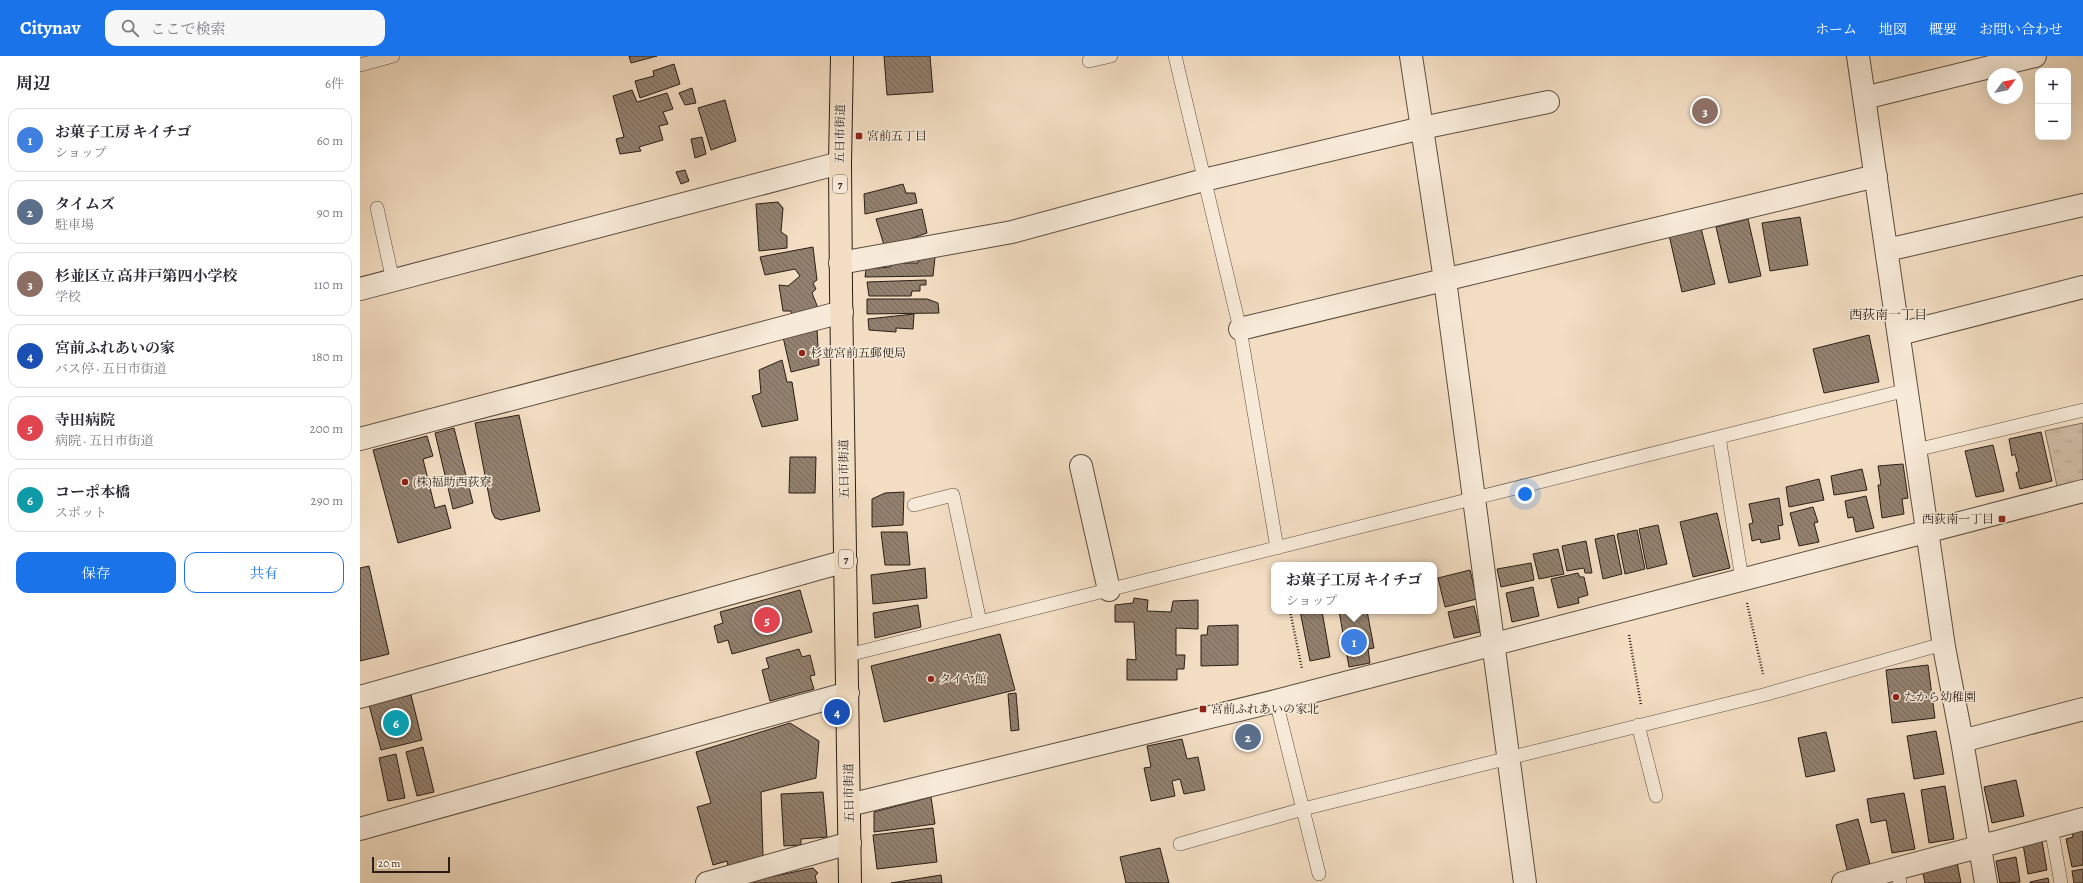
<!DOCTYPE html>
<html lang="ja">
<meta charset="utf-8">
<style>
body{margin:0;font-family:Alegreya,"Noto Serif JP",serif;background:#f7f7f7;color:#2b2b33}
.controls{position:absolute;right:12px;top:12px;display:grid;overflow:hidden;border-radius:8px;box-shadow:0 4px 16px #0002}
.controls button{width:36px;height:36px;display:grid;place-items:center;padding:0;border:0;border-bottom:1px solid #e1e1e2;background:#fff;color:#2b2b33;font:20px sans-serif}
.compass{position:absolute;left:1627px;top:12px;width:36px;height:36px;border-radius:50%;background:#fff;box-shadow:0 4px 16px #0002;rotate:57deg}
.scale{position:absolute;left:12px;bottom:10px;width:78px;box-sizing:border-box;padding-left:4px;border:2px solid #2a1d15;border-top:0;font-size:11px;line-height:14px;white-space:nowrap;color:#2a1d15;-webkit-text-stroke:3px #f7ead8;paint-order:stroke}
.you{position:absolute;left:1165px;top:438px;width:14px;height:14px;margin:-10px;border:3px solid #fff;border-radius:50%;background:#1a73e8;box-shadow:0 0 0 6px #1a73e833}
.badge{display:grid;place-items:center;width:26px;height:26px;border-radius:50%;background:#1a73e8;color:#fff;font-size:13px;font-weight:700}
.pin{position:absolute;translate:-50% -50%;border:2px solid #fff;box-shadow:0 1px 4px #0006}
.popup{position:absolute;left:911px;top:506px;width:166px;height:52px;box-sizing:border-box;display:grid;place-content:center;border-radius:8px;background:#fff;filter:drop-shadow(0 1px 3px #0005);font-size:13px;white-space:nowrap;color:#7c7c81}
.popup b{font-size:15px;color:#2b2b33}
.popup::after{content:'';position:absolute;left:50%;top:100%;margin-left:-8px;border:8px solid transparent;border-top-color:#fff}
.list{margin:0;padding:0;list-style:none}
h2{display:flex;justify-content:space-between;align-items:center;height:52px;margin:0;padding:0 16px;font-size:17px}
h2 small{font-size:13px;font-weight:400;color:#7c7c81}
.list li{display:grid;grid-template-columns:26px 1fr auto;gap:12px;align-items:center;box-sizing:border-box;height:64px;margin:0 8px 8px;padding:0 8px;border:1px solid #e1e1e2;border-radius:12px}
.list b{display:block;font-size:15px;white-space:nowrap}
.list p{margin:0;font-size:13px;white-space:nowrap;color:#7c7c81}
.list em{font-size:13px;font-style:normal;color:#7c7c81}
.actions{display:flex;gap:8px;padding:12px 16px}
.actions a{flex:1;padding:9px 0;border:1px solid #1a73e8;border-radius:12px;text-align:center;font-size:14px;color:#1a73e8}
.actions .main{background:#1a73e8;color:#fff}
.icon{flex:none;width:22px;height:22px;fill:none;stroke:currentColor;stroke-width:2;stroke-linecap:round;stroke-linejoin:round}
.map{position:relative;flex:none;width:1723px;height:827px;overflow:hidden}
header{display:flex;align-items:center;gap:24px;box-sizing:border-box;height:56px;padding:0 20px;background:#1a73e8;color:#fff}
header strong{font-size:19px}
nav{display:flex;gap:22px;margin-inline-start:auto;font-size:14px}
.search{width:280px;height:36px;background:#f7f7f7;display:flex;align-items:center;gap:10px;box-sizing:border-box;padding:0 14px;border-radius:12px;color:#7c7c81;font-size:15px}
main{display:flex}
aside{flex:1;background:#fff}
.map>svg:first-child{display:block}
.grass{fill:url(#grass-tufts);stroke:#7e6d5d}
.building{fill:url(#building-back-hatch);stroke:#2a1d15}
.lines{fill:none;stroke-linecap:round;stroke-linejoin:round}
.service-casing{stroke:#5c4d40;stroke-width:14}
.minor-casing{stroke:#5c4d40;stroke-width:24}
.primary-casing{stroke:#2a1d15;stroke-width:24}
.path{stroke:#2a1d15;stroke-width:2.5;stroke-dasharray:1 2;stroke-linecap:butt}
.service{stroke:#f7ead8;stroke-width:13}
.minor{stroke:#f7ead8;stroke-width:22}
.primary{stroke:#f3dec3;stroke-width:22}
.poi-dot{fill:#8f2418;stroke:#f7ead8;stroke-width:1.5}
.labels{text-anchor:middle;stroke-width:3;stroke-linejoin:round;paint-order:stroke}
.shield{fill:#f7ead8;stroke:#685a50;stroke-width:1}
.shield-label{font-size:11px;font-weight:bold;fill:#2a1d15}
.street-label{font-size:12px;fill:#2a1d15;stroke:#f7ead8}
.poi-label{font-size:12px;fill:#2a1d15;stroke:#f7ead8;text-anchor:start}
.neighbourhood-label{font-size:13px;fill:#2a1d15;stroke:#f7ead8}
</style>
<header>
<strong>Citynav</strong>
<div class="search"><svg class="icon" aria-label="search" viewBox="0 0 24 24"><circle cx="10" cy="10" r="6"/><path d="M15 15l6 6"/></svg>ここで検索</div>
<nav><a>ホーム</a><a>地図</a><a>概要</a><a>お問い合わせ</a></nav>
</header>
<main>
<aside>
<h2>周辺<small>6件</small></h2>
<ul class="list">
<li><span class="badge" style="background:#3f7fe0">1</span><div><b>お菓子工房 キイチゴ</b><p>ショップ</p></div><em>60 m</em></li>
<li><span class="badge" style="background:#5c6f8a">2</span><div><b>タイムズ</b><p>駐車場</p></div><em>90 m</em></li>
<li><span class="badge" style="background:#8d6e63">3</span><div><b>杉並区立 高井戸第四小学校</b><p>学校</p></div><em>110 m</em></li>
<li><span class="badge" style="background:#1a4fb4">4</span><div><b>宮前ふれあいの家</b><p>バス停 · 五日市街道</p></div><em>180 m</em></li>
<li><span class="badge" style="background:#e0444e">5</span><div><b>寺田病院</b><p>病院 · 五日市街道</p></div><em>200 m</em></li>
<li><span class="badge" style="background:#0f9aa8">6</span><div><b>コーポ本橋</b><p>スポット</p></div><em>290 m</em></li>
</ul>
<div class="actions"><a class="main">保存</a><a>共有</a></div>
</aside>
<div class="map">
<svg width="1723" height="827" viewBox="0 0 1723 827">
<defs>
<pattern id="grass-tufts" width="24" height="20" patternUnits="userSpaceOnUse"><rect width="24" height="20" fill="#d1bda5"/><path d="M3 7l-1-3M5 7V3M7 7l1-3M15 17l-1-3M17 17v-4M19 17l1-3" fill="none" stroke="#b4a28d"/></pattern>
<pattern id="building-back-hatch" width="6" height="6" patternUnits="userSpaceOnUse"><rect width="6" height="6" fill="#93816f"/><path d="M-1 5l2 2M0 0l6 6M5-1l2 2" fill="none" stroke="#78695a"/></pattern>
</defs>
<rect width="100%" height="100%" fill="#f3dec3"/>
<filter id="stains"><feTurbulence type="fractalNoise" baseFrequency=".005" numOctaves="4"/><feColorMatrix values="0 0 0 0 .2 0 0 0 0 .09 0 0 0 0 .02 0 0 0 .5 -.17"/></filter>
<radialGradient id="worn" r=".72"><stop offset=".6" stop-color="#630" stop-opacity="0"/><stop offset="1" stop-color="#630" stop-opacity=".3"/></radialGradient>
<!-- grass -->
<path class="grass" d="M1723,367V424L1697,430L1685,375Z"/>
<!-- building -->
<path class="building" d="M269,0H297L271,7Z
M524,0H570L573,36L527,39Z
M314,8L320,28L280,42L275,25L294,20L293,15Z
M332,32L336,47L325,49L319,37Z
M272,34L277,46L307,37L313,53L303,56L308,68L299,70L303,84L279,91L281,95L260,98L256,83L264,81L253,40Z
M365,44L376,85L351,94L338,52Z
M342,81L346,98L335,102L331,83Z
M325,114L329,125L321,128L316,116Z
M543,128L546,137H555L557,147L505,158L504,138Z
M418,146L423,152L421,176L427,180V192L399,195L396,148Z
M562,153L567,177L547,184L524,189L516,163Z
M1440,161L1448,209L1410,215L1402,167Z
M1388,163L1401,220L1369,227L1356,171Z
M1341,172L1355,228L1322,236L1309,179Z
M453,191L457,224L453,227L456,233L452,237L458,252L432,260L431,255H423L419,229L428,230L440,220L435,213L405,219L400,201Z
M575,201L573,220L505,221L506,213L530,211L534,207H558V202Z
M566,224V229H560V235H552L551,240H509L507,226Z
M507,243H567L578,247L579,257L507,258Z
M554,258L553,273L536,272V276L509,274L508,263Z
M457,273L459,309L431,316L423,281Z
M1509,279L1519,326L1464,337L1453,293Z
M422,304L427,326H432L438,364L402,371L392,340L401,337L399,314Z
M159,359L180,455L141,464L135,462L132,456L115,367Z
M94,372L113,447L93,453L75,377Z
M1681,376L1692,425L1660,433L1656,417L1659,415L1655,398L1652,400L1649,383Z
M67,380L73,400L63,403L75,452L85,449L91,472L38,487L13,394Z
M1633,389L1644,435L1616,441L1605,395Z
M430,401H456L455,437H429Z
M1543,408L1548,442L1542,443L1544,458L1522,462L1518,429H1521L1518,410Z
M1502,413L1507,434L1474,439L1471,420Z
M1459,423L1464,444L1429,451L1426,431Z
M544,436L543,469L512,471V443L525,437Z
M1506,440L1514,472L1496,476L1493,461L1488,462L1485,445Z
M1419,442L1423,469L1418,470L1420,483L1401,487L1400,483L1392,485L1389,468L1393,467L1389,448Z
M1453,451L1458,466L1454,467L1459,486L1439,490L1430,457Z
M1357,457L1370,512L1333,521L1320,466Z
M1298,469L1307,508L1287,513L1279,473Z
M1277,474L1285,513L1265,518L1257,478Z
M521,476H547L550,509H525Z
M1254,479L1262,518L1243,523L1235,483Z
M1226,485L1232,517H1225L1224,512L1207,515L1202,490Z
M1198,493L1204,518L1179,523L1173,498Z
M1171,507L1174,524L1141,531L1137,513Z
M9,510L29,598L0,605V512Z
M565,512L567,542L513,548L511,519Z
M1110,514L1117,543L1085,551L1078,522Z
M1218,517L1220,521H1224L1228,539L1218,542L1219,547L1198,552L1191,523Z
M1173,531L1179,560L1152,566L1146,537Z
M440,534L452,576L372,598L368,584L358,587L354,570L363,567L360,556Z
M774,542L788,544L787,555L811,556L813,545L838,544V573L816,572V599H825L824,613H817V624H767V603L776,604L774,566H755V549L773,547Z
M558,549L561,571L515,582L513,557Z
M1114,550L1120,576L1094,582L1088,556Z
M940,555H962L970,601L950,605Z
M979,555H1007L1014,592L1008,593L1010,607L989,611Z
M878,569V609L841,610V579H847L848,570Z
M640,578L655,634L524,666L511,610Z
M439,593L442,601L450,599L455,619L450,620L454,633L410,645L402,614L409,612L406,602Z
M1568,609L1575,662L1532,667L1526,614Z
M656,637L659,674L651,675L648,638Z
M51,639L62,684L21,694L9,649Z
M430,667L459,685L456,722L401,736L403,801L368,810L367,805L353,809L337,751L351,747L336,696Z
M1576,675L1584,718L1554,723L1547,680Z
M1466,676L1475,715L1446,721L1438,682Z
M822,683L827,703L838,701L845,734L824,738L820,723L812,725L815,740L791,745L784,712L791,711L787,690Z
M63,691L74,736L57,740L46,696Z
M36,698L45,742L28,745L19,702Z
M1656,724L1664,760L1632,767L1624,731Z
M1585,730L1594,783L1569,787L1561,734Z
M463,736L467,781L441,783V789L424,790L421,738Z
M1544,737L1555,793L1532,797L1526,764L1511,767L1507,743Z
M571,741L575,768L514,776V756Z
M1498,763L1510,808L1487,814L1476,769Z
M573,772L577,806L517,813L513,779Z
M1723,772V809L1712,811L1706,783L1713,781L1712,774Z
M1682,785L1687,814L1668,818L1663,788Z
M800,792L809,827H766L760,801Z
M1656,801L1660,826L1640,827L1636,805Z
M1597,806L1601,827H1565L1562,813Z
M453,812L458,817L455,820L457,827H391V825Z
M1723,813V827H1714L1712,815Z
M581,819L582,827H531Z
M1688,822L1689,827H1670V826Z"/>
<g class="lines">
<defs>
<path id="service" d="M815,0L880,273L917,492
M729,5L751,0
M0,9L33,0
M17,152L33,225
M1359,381L1382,523
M1556,394L1723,354
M554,449L593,439L620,566
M488,599L1547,334
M916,645L959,818
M1278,669L1296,740
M1691,771L1701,827
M820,788L943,753L1407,638L1572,591H1584
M1537,812L1540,827"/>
<path id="minor" d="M1051,0L1085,224L1165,827
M1498,0L1584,591L1602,685L1626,827
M1504,42L1675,0
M1527,194L1723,149
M480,207L652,176L844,124L1062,72L1188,46
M0,233L480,107
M880,273L1516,120
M1539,278L1723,231
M0,383L482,256
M721,410L749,534
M0,641L486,505
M1602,685L1723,653
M489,749L916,645L1723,435
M0,773L488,637
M347,827L490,787
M1483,827L1723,763"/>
<path id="primary" d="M482,0L480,107L481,234L490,827"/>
</defs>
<!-- service casing -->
<use href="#service" class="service-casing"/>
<!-- minor casing -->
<use href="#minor" class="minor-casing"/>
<!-- primary casing -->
<use href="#primary" class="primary-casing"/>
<!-- path -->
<path class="path" d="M1387,547L1403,618
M930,555L942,613
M1269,579L1281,649"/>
<!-- service -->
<use href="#service" class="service"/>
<!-- minor -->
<use href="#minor" class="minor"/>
<!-- primary -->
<use href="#primary" class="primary"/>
</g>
<!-- markers -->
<g class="poi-dot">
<rect x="495" y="76" width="8" height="8" rx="2"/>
<circle cx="442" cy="297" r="4"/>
<circle cx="45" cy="426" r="4"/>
<rect x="1638" y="459" width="8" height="8" rx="2"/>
<circle cx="571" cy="623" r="4"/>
<circle cx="1536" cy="641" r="4"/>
<rect x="839" y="649" width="8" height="8" rx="2"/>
</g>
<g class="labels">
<!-- shield labels -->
<g class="shield">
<rect x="473" y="119" width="14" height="18" rx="3"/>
<rect x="479" y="494" width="14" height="18" rx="3"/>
</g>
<g class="shield-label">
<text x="480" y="132">7</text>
<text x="486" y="507">7</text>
</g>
<!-- street labels -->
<g class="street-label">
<text transform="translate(480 78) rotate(-89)" y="4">五日市街道</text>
<text transform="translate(484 413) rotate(-91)" y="4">五日市街道</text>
<text transform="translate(489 737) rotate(-91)" y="4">五日市街道</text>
</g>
<!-- poi labels -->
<g class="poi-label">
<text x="507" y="84">宮前五丁目</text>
<text x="450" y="301">杉並宮前五郵便局</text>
<text x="53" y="430">(株)福助西荻寮</text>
<text x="1634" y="467" text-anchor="end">西荻南一丁目</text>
<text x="579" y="627">タイヤ館</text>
<text x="1544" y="645">たから幼稚園</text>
<text x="851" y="657">宮前ふれあいの家北</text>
</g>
<!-- neighbourhood labels -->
<g class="neighbourhood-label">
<text x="1528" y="263">西荻南一丁目</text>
</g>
</g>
<rect width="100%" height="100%" filter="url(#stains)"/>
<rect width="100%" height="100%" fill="url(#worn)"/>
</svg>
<div class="controls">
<button>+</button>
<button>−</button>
</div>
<svg class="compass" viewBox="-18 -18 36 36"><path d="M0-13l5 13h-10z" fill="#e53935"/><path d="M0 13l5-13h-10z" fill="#7c7c81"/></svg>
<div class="scale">20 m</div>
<div class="you"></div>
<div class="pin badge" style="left:994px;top:586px;background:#3f7fe0">1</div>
<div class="popup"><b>お菓子工房 キイチゴ</b>ショップ</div>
<div class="pin badge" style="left:888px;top:681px;background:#5c6f8a">2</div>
<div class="pin badge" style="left:1345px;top:55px;background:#8d6e63">3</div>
<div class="pin badge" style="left:477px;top:656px;background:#1a4fb4">4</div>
<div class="pin badge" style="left:407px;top:564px;background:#e0444e">5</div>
<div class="pin badge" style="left:36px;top:667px;background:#0f9aa8">6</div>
</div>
</main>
